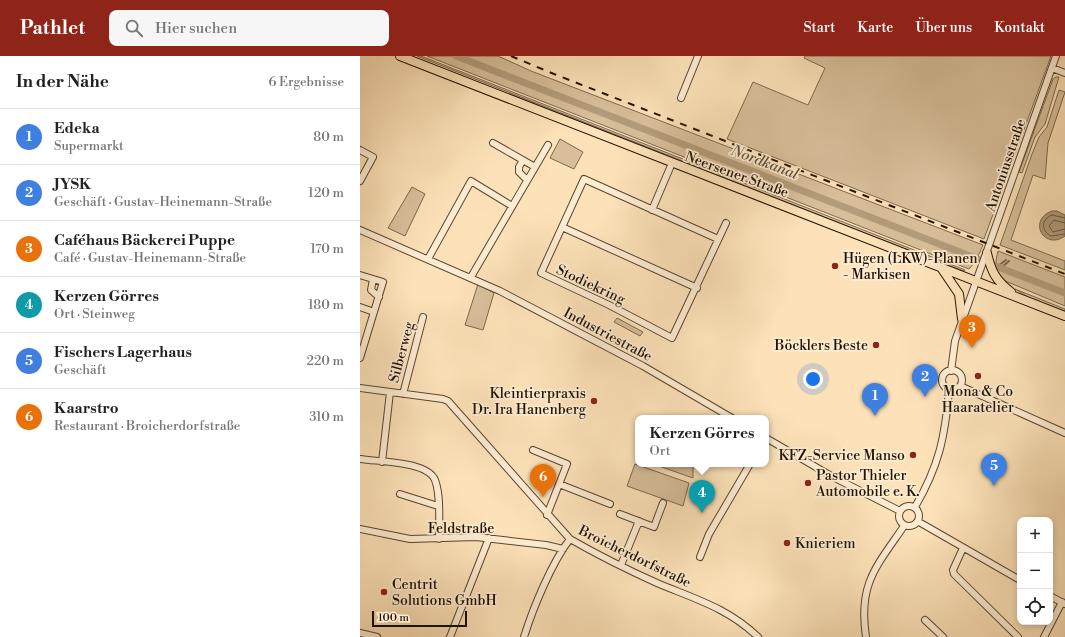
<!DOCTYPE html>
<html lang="de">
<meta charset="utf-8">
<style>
body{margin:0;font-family:"Libre Bodoni",serif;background:#f6f6f6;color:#202124}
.controls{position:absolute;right:12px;bottom:12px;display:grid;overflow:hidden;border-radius:8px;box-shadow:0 2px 6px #0003}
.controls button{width:36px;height:36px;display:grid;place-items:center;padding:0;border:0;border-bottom:1px solid #e0e0e0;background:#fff;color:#202124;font:20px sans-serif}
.scale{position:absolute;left:12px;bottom:10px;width:95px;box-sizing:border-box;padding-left:4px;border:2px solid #211301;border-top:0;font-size:11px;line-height:14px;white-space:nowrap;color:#211301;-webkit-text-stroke:3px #feecd2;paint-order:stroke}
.you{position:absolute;left:453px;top:323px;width:14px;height:14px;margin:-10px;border:3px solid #fff;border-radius:50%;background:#1a73e8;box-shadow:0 0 0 6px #1a73e833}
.badge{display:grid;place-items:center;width:26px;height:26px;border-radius:50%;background:#8f2418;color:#fff;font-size:13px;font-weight:700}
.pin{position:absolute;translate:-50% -33px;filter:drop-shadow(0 1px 2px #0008)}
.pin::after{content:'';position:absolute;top:21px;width:14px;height:12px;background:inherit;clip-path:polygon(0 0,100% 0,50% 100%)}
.popup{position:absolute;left:275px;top:359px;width:134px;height:52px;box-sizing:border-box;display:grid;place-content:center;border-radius:8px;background:#fff;filter:drop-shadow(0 1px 3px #0005);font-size:13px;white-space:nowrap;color:#757577}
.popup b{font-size:15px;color:#202124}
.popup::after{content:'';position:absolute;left:50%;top:100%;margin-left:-8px;border:8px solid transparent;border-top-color:#fff}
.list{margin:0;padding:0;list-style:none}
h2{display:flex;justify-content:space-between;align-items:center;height:52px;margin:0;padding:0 16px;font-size:17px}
h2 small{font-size:13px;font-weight:400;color:#757577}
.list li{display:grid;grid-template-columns:26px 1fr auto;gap:12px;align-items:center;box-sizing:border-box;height:56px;padding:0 16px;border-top:1px solid #e0e0e0}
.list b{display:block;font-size:15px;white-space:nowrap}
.list p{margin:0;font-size:13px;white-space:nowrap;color:#757577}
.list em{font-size:13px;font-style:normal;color:#757577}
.icon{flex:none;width:22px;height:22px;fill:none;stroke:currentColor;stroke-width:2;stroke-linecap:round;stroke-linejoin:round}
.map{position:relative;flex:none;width:705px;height:581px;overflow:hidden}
header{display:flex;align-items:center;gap:24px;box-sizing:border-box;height:56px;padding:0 20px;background:#8f2418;color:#fff}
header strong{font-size:19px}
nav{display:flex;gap:22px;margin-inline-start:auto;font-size:14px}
.search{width:280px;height:36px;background:#f6f6f6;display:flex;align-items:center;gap:10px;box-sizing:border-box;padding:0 14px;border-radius:8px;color:#757577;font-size:15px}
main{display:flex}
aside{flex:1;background:#fff}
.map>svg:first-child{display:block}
.green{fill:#d8bf9a;stroke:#7c694e}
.water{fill:#b29c7a;stroke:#78654a}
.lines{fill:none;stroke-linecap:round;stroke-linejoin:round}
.shore{stroke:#6a583e;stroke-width:1}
.stream{stroke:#78654a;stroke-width:2}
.canal{stroke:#b29c7a;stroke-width:7}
.minor-casing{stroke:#58472f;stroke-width:8}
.major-casing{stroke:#211301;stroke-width:10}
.minor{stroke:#feecd2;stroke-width:6}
.major{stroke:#fde2b9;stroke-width:8}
.rail{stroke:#211301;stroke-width:2;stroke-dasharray:7 7;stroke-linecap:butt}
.poi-dot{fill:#8f2418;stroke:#feecd2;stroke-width:1.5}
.labels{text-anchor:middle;stroke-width:3.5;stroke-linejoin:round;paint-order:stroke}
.street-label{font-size:14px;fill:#211301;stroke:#feecd2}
.poi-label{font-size:14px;fill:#211301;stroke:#feecd2;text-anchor:start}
.water-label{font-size:15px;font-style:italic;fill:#625137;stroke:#feecd2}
</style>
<header>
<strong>Pathlet</strong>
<div class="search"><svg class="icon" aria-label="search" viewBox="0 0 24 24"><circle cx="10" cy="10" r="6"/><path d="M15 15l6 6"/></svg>Hier suchen</div>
<nav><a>Start</a><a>Karte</a><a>Über uns</a><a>Kontakt</a></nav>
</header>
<main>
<aside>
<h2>In der Nähe<small>6 Ergebnisse</small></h2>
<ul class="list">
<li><span class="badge" style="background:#3f7fe0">1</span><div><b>Edeka</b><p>Supermarkt</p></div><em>80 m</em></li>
<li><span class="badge" style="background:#3f7fe0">2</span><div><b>JYSK</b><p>Geschäft · Gustav-Heinemann-Straße</p></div><em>120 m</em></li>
<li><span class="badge" style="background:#e8710a">3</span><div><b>Caféhaus Bäckerei Puppe</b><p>Café · Gustav-Heinemann-Straße</p></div><em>170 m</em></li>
<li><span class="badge" style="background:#0f9aa8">4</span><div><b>Kerzen Görres</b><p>Ort · Steinweg</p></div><em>180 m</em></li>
<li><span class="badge" style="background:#3f7fe0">5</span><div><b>Fischers Lagerhaus</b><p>Geschäft</p></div><em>220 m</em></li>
<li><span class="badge" style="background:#e8710a">6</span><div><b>Kaarstro</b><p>Restaurant · Broicherdorfstraße</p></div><em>310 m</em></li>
</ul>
</aside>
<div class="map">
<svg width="705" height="581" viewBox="0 0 705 581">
<rect width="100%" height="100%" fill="#fde2b9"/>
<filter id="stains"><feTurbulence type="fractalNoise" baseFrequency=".005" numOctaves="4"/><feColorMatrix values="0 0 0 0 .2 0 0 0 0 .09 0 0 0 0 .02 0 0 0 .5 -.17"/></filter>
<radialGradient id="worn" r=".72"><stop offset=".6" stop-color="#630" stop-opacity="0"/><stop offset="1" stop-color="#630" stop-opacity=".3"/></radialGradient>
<!-- green -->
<path class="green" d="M57,0H61L605,214L603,215L530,187Z
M67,0H138L171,15L623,189L616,205L609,213Z
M445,0H691L624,183L367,83L393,26L448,49L465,12L444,2Z
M696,21H699L685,68L675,81L662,117L659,116L693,23Z
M699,34L705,36L688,87L685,123L673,119L651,184L705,205V214L640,189L672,98L679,81L687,71Z
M200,83L223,96L214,113L190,102Z
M52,131L65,138L45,180L28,172Z
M638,195L705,221V250L643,224C634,215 635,206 638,195Z
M118,228L134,237L123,274L105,269Z
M655,233L705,253V255L668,241Z
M257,262L283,276L280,280L254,266Z
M275,408L329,427L323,450L267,430Z
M300,408H333V422L299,410Z"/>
<!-- water -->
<path class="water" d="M692,155H697L705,159V180C684,195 667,164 692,155Z"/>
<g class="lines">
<!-- shore -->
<path class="shore" d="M705,162L692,159C681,163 681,175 691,180L705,178
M705,167L694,164L689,170L693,176L705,173"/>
<!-- stream -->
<path class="stream" d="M638,210L646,204
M641,212L649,205"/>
<!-- canal -->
<path class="canal" d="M96,0L705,237"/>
<defs>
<path id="minor" d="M692,12L705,17
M321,42L338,0
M133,87L175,111
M0,94L13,101L0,125
M163,104L159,111V116L167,124
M292,154L312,107
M202,171L337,232
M0,174L140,235L283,310L372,362
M358,183L224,123L181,217L249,249L312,282L366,167
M68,203L111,125L152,150
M0,219L23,226L0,302
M111,221L188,89
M13,223L11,234L19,241
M0,251L14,256
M582 324a10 10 0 1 1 20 0a10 10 0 1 1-20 0Z
M591,315L595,285L696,0
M600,330L705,377
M0,332L83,343L88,345L210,483C238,499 268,514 297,527C335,543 368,552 398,581
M43,338L63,261
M406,382L473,421L540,455
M173,394L207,408L187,459
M0,403C19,406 67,405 75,424C81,439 79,467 79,483
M22,406L30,336
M199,428L250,448
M40,438L78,450
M539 460a10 10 0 1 1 20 0a10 10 0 1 1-20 0Z
M555,451C579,410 585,381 589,334
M260,458L294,471L303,447
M559,466L660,524
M0,473L50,483L116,481L186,489L203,493
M603,492L593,514L594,518L658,581
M340,501L349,478L390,408
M261,509L279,465
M690,540L705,548
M565,564L583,581
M0,577L17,581
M90,581L129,482
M164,581C173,552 192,506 210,483
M506,581C498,528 516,511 544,470
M684,581L702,546"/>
<path id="major" d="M40,0L705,260
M627,197C631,215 636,225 651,236
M582,213L599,238L602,263"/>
</defs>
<!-- minor casing -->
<use href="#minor" class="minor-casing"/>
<!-- major casing -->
<use href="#major" class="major-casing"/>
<!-- minor -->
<use href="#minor" class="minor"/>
<!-- major -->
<use href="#major" class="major"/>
<!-- rail -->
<path class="rail" d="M151,0L194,18L705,218"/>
</g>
<!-- markers -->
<g class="poi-dot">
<circle cx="475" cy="210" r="4"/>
<circle cx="516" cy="289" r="4"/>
<circle cx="618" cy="320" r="4"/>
<circle cx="234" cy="345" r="4"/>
<circle cx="553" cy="399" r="4"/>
<circle cx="448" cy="427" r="4"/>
<circle cx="427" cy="487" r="4"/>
<circle cx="24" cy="536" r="4"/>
</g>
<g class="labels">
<!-- street labels -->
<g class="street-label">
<text transform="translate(645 109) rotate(-71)" y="5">Antoniusstraße</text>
<text transform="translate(377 118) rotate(20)" y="5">Neersener Straße</text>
<text transform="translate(231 228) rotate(25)" y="5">Stodiekring</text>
<text transform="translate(248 278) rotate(28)" y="5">Industriestraße</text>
<text transform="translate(41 296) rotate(-75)" y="5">Silberweg</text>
<text x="101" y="477">Feldstraße</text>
<text transform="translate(275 500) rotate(26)" y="5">Broicherdorfstraße</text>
</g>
<!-- poi labels -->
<g class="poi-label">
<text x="483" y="207">Hügen (LKW)-Planen<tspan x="483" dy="16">- Markisen</tspan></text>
<text x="508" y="294" text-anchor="end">Böcklers Beste</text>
<text x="618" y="340" text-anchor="middle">Mona &amp; Co<tspan x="618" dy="16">Haaratelier</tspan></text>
<text x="226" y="342" text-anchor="end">Kleintierpraxis<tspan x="226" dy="16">Dr. Ira Hanenberg</tspan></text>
<text x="545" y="404" text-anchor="end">KFZ-Service Manso</text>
<text x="456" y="424">Pastor Thieler<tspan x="456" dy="16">Automobile e. K.</tspan></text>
<text x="435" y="492">Knieriem</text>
<text x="32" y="533">Centrit<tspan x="32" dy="16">Solutions GmbH</tspan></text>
</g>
<!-- water labels -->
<g class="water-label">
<text transform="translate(405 106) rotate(21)" y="5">Nordkanal</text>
</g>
</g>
<rect width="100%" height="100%" filter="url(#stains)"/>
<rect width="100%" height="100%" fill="url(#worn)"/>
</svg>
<div class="controls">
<button>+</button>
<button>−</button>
<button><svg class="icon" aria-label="locate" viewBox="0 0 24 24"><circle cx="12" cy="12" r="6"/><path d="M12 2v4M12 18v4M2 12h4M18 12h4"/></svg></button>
</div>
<div class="scale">100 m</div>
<div class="you"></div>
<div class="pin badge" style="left:515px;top:360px;background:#3f7fe0">1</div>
<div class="pin badge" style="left:565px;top:341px;background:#3f7fe0">2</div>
<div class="pin badge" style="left:612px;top:292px;background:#e8710a">3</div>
<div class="pin badge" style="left:342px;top:457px;background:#0f9aa8">4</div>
<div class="popup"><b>Kerzen Görres</b>Ort</div>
<div class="pin badge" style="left:634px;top:430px;background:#3f7fe0">5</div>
<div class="pin badge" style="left:183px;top:441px;background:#e8710a">6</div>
</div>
</main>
